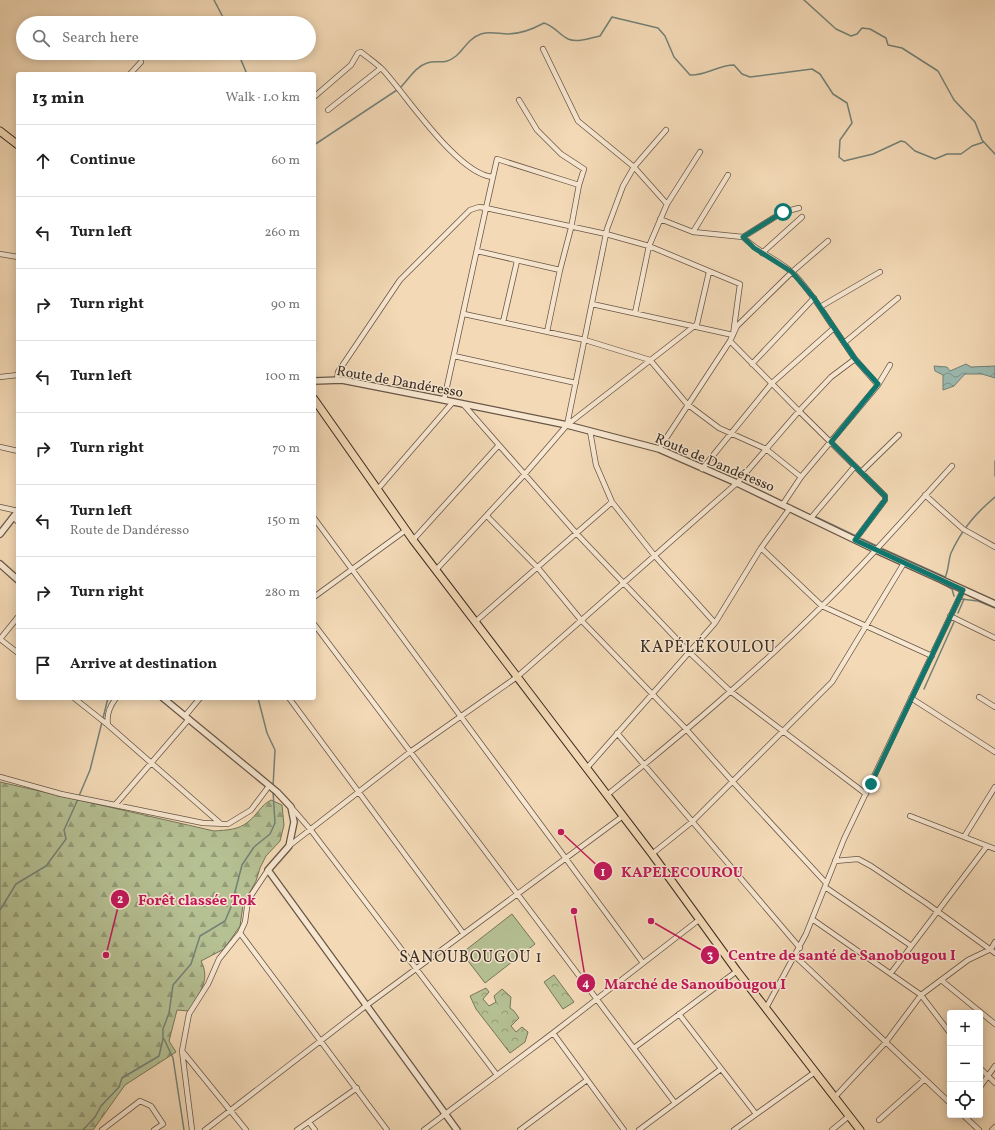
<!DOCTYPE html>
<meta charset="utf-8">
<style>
body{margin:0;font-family:Vollkorn,serif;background:#f2f2f2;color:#222}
.controls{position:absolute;right:12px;bottom:12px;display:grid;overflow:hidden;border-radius:4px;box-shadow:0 2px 10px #0003}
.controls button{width:36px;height:36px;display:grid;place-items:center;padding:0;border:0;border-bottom:1px solid #e0e0e0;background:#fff;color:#222;font:20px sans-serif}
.stop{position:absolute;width:12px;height:12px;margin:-9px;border:3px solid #0f766e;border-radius:50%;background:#fff}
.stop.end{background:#0f766e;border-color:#fff;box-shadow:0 1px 4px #0008}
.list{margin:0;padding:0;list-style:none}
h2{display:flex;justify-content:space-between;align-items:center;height:52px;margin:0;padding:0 16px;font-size:17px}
h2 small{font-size:13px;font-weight:400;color:#767676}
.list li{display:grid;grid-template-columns:26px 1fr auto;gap:12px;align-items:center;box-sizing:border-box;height:72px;padding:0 16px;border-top:1px solid #e0e0e0}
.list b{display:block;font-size:15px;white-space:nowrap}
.list p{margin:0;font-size:13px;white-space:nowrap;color:#767676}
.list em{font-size:13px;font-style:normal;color:#767676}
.icon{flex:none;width:22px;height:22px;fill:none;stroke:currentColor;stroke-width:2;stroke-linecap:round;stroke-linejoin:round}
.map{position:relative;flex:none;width:995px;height:1130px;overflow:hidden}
.search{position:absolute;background:#fff;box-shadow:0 2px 10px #0003;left:16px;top:16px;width:300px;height:44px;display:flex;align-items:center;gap:10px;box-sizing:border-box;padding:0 14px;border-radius:22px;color:#767676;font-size:15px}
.panel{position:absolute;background:#fff;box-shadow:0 2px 10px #0003;left:16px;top:72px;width:300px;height:628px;border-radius:4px}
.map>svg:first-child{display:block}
.forest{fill:url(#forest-firs);stroke:#77765a}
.park{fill:url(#park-crowns);stroke:#77765a}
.garden{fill:#b5c093;stroke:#77765a}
.water{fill:url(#water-waves);stroke:#748177}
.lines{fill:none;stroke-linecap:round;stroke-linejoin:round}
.stream{stroke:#748177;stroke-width:1.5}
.minor-casing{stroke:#685646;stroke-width:6}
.tertiary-casing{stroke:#685646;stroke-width:8}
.trunk-casing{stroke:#392b20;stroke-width:9}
.minor{stroke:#f7e6d0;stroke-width:4.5}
.tertiary{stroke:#f7e6d0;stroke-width:5.5}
.trunk{stroke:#f3d9b6;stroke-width:7}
.route{stroke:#0f766e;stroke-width:5}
.labels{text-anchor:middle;stroke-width:3;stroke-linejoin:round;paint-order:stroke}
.street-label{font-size:14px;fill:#392b20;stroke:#f7e6d0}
.quarter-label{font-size:16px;letter-spacing:1px;fill:#392b20;stroke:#f7e6d0}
.leader{fill:none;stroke:#c2185b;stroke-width:1.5}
.callout-dot{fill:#c2185b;stroke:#f7e6d0;stroke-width:1.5}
.mark-label{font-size:12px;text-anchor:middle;font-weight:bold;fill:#fff}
.callout-label{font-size:15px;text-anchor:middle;font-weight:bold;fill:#c2185b;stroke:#f7e6d0;stroke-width:3;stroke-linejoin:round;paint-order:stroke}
</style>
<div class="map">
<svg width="995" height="1130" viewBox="0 0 995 1130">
<defs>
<pattern id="forest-firs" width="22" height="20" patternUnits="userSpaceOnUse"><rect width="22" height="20" fill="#b5c093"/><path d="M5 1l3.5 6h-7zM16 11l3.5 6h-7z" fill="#949c78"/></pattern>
<pattern id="park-crowns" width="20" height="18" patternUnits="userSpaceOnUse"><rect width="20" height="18" fill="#b5c093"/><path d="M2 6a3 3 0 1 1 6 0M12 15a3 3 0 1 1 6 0" fill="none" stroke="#949c78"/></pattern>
<pattern id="water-waves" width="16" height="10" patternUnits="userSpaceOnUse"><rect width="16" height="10" fill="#9bbab1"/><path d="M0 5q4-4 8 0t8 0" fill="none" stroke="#7f9790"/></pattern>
</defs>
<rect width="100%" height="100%" fill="#f3d9b6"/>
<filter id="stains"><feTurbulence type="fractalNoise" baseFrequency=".005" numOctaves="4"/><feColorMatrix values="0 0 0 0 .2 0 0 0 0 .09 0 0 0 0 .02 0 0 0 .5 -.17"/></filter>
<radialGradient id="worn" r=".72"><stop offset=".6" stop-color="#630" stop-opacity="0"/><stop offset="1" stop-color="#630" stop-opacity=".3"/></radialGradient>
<!-- forest -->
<path class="forest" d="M0,782L214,831C227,830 238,830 248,822C257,815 261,805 271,800L282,805L284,825L280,841L266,856L260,868L256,881L243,905L240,926L224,949L201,961C211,980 199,994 189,1011L177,1010L169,1041L176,1052L125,1085L93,1130H0Z"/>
<!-- park -->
<path class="park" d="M554,975L574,1002L563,1009L544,982Z
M486,988L489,992L483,999L489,1006L496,1002L494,996L502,989L511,997L510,1008L514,1011L519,1018L511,1026L516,1032L522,1027L528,1032L525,1042L510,1053L476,1009L470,996Z"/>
<!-- garden -->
<path class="garden" d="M512,914L535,944L485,983L462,953Z"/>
<!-- water -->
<path class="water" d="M966,364L971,367L995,366V378L982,374H965L954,386L943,390V375L935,371L934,366L947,367L950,371Z"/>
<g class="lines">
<!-- stream -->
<path class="stream" d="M214,0L226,23
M804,0L836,29L851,36L857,34L862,28L870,29L886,38L888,45L902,48L938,71L954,100L975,122L982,140L995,154
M238,53L247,74
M400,88C409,79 415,67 427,63C438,59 444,66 456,56C464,49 469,38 481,34C490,31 499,34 508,34C521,34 533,29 544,23C556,27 558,34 568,39C577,43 591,38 600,36L612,17L658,28L665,36L674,57L690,75C705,76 718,65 734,65L742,74L750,77L812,69L820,74L833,94L847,103L852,123L840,140L839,157L844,161L873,154L901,141L905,142L915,151L935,159L947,154H961L972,146L984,142
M314,145L397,90
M995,461V476
M814,516L856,536
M862,539L877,546
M883,549L945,577
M944,580C949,571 948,561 951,553C962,529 976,513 995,497
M941,583L952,589L954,596
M961,599L978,601L995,608
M958,613L964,599
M924,689L954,622
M258,698L267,733L275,750L273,787
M79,796L90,770L108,698
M0,910L16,884L46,866L66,839L64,830L78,799
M164,1039L173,1058L184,1130
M83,1130L95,1117L101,1106L119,1087L122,1078L159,1056L163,1039V1029L169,1013L173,985L191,964L200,936L225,921L231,907L242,865L254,847L270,834L275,823L273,791"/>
<defs>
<path id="minor" d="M543,49L578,121L634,167L667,204
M130,74L141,62
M314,97L351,65L358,53L361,52C368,58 376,63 383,70C407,96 458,175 493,177
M519,100L537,130L561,154L584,169L579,185
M328,110L381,68
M666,130L634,167L623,186L607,229L567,425L697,324L709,272
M660,219L693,232L743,237C759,253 779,260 793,273C809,289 821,309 834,328L772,383L702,469
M693,232L728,175
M743,237L783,212L799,208
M477,251L560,270L547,332
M762,253L802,217
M0,254L18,257
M820,307L880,272
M635,313L649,246L667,204L700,152
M464,314L585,340L650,360L687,404L719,428L766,449L801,477L783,504
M503,322L517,261
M730,341L799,411L831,377L855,359L834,328
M844,343L898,298
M454,356L576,383
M752,364L814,298
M0,377L18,375
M337,380L338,372L400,280L470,210L479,207L486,208L497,159L579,185L571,228L560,270
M878,385L890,365
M444,400L486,208L606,234L649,246L740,284L733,335L592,304
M463,404L577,534L689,652L730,691L866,794
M590,431L596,465L612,502L654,555L715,623
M0,447L18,451
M659,449L730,341L737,326L792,272L828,241
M861,472L899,435
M801,477L878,385L855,359
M377,490L453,402
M925,495L963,529L995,547
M0,507L18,511
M487,516L538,568L581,620L686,729L733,782L826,883
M13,517L18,522
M314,518L643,963
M811,518L855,466
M413,540L498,446
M761,548L822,606L932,656
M436,570L524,475L567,425
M314,597L406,530
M950,616L995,638
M475,622L612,502
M314,624L675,1103
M0,639L18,617
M0,639L18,653
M979,697L995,707
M74,698L108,725
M116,698C110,706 106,715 108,725L221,824
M289,698L463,933
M911,698L995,752
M185,716L200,698
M617,733L800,948
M586,769L715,623L761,548L790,508
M0,777L61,794L203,823L228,824L251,810L269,786
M607,795C681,735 755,673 822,606C868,561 909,513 952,466
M115,805L189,719
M291,807L310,829L497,1075
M910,816L995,849
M964,837L995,787
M289,846L410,752L517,677L737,483L799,411L885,496V500L855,540
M652,854L693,821L832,682L904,563
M835,861L858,859L871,866L926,903L995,953
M825,887L910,945
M812,919L921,995L950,1033
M240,933L387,1130
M795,956L950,1103
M891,973L987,846
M941,980L995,1024
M766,1008L806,934L844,839L963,590
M679,1014L756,1114
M553,1033L624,1130
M634,1048L737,971
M182,1051L246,1130
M980,1068L995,1083
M980,1087L995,1066
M834,1098L886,1042L921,995L968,960L991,949L995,942
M963,1115L979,1130
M879,1120L925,1079
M309,1122L315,1130
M102,1130L140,1101L151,1106L163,1124L154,1130
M192,1130L182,1051L189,1014L208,984L219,959L240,933L245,922L248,900L268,870
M205,1130L367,1005L623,816
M297,1130L357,1088
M424,1130L553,1033L700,919
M520,1130L587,1080
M639,1130L721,1069
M734,1130L815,1072
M832,1130L849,1116
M992,1130L995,1127"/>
<path id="tertiary" d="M314,381L342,380L444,400L567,425L659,449L737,483L876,550L995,604
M0,534L18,511
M0,564L18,580
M163,698L277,792L291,807L294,822L289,846L268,870L457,1130"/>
<path id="trunk" d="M0,131L18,145
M314,399L413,540L652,854L737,971L860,1130"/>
</defs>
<!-- minor casing -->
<use href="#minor" class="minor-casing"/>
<!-- tertiary casing -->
<use href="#tertiary" class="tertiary-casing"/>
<!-- trunk casing -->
<use href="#trunk" class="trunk-casing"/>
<!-- minor -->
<use href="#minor" class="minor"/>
<!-- tertiary -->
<use href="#tertiary" class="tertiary"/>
<!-- trunk -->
<use href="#trunk" class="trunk"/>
</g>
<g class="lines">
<!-- route -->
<path class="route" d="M783,212L743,237L754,248L792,272L814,298L855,359L878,384L831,442L885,496V500L855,540L963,590L871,784"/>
</g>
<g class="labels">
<!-- street labels -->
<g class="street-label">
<text transform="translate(400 381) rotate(10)" y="5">Route de Dandéresso</text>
<text transform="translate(715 462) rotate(23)" y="5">Route de Dandéresso</text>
</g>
<!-- quarter labels -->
<g class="quarter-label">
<text x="708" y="652">KAPÉLÉKOULOU</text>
<text x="471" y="962">SANOUBOUGOU 1</text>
</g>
</g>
<!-- callouts -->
<path class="leader" d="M561 832L603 871M106 955L120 899M651 921L710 955M574 911L586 983"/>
<g class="callout-dot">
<circle cx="561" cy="832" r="4"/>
<circle cx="106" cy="955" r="4"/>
<circle cx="651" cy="921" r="4"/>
<circle cx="574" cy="911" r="4"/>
<circle cx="603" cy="871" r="10"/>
<circle cx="120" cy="899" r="10"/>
<circle cx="710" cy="955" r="10"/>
<circle cx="586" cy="983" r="10"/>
</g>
<g class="mark-label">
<text x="603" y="876">1</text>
<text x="120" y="903">2</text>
<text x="710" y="959">3</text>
<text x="586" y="987">4</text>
</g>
<g class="callout-label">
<text x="682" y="877">KAPELECOUROU</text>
<text x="197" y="905">Forêt classée Tok</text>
<text x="842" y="960">Centre de santé de Sanobougou I</text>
<text x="695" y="989">Marché de Sanoubougou I</text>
</g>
<rect width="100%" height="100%" filter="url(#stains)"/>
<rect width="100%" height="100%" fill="url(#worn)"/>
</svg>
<div class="controls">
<button>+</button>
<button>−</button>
<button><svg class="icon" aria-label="locate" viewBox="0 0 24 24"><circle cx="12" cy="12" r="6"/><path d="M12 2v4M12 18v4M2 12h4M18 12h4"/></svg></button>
</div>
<div class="stop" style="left:783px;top:212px"></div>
<div class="stop end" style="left:871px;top:784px"></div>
<div class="search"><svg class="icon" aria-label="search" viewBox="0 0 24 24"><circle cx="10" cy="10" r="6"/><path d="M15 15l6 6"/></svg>Search here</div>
<section class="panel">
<h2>13 min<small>Walk · 1.0 km</small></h2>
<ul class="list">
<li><svg class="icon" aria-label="ahead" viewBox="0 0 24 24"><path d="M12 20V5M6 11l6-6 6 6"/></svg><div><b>Continue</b></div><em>60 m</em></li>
<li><svg class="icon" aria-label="left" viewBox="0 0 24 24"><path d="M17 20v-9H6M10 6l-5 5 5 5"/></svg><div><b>Turn left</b></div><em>260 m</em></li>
<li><svg class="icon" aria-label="right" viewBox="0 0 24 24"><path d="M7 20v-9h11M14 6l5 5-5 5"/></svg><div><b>Turn right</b></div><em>90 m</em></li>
<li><svg class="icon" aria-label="left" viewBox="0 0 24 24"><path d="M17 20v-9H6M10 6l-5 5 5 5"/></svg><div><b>Turn left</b></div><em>100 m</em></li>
<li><svg class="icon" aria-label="right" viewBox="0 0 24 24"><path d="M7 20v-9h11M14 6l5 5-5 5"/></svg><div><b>Turn right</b></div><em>70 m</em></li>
<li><svg class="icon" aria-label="left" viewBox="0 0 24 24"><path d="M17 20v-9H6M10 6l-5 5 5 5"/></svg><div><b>Turn left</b><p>Route de Dandéresso</p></div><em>150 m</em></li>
<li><svg class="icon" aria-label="right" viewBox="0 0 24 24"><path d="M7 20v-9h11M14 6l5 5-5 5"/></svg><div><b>Turn right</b></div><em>280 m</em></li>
<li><svg class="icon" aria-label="arrive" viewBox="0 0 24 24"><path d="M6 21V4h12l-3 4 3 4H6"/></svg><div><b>Arrive at destination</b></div></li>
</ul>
</section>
</div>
